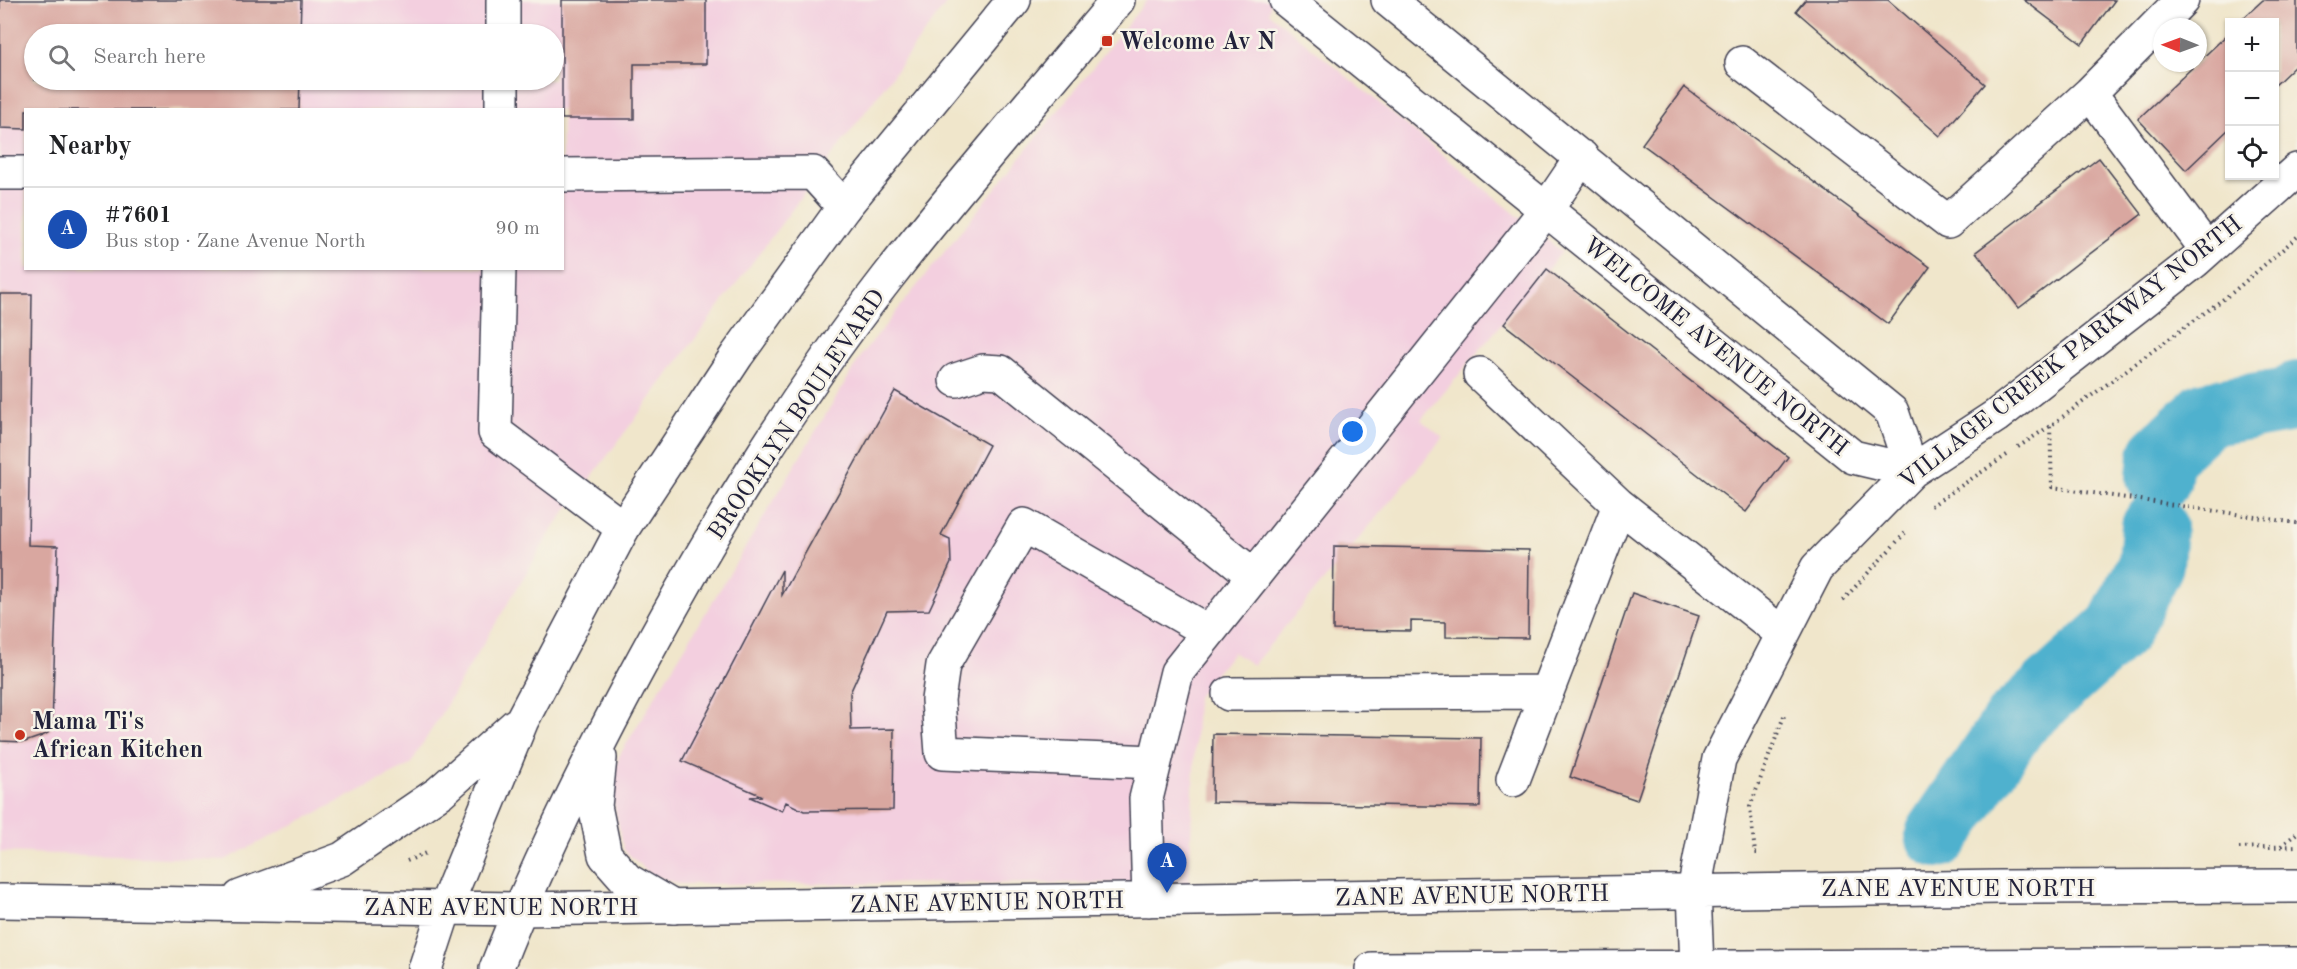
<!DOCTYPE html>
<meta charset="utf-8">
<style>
body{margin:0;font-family:"Old Standard TT",serif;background:#f6f6f6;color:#202124}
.controls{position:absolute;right:18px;top:18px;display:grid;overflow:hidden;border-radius:0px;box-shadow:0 2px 4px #0004}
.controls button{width:54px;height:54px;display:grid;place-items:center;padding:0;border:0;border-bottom:2px solid #e0e0e0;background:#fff;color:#202124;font:30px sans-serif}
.compass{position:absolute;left:2153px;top:18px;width:54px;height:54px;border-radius:50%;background:#fff;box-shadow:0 2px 4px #0004;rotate:271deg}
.you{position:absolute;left:1353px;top:432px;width:21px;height:21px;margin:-15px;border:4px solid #fff;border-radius:50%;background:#1a73e8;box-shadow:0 0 0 9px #1a73e833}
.badge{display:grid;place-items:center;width:39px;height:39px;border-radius:50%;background:#c8321e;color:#fff;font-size:20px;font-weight:700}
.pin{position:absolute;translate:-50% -50px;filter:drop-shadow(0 2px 3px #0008)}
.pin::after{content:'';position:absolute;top:32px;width:21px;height:18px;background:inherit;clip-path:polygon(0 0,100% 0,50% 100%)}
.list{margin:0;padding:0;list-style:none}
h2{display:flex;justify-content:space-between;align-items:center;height:78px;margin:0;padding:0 24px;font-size:26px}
h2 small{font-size:20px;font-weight:400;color:#757577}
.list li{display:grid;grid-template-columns:39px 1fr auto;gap:18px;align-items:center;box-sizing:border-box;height:84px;padding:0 24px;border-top:2px solid #e0e0e0}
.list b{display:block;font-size:22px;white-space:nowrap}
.list p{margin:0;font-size:20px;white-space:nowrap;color:#757577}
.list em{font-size:20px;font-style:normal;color:#757577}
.icon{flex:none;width:33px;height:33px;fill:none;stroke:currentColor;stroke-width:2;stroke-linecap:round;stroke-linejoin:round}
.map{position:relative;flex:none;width:2297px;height:969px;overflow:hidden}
.search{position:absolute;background:#fff;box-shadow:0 2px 4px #0004;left:24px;top:24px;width:540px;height:66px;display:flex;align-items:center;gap:15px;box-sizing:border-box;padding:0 21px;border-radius:33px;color:#757577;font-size:22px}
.panel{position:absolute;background:#fff;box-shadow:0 2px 4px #0004;left:24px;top:108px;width:540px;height:162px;border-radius:0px}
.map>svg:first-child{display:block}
.built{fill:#f3cfdf;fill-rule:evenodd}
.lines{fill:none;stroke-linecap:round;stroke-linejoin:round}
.river{stroke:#4fb1ce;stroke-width:66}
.building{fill:#d9a7a0}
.minor-casing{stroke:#413f51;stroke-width:36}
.major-casing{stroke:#413f51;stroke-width:36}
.path{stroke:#413f51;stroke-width:4;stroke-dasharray:1.5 4.5;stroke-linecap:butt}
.minor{stroke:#fff;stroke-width:33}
.major{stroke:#fff;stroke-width:33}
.poi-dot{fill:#c8321e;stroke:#f7f3e8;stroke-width:2}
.labels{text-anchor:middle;stroke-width:5;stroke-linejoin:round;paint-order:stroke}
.poi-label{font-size:24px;font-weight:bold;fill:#22223b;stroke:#f7f3e8;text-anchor:start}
.street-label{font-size:24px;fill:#22223b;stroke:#f7f3e8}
</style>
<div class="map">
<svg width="2297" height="969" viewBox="0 0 2297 969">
<rect width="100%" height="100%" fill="#f7f3e8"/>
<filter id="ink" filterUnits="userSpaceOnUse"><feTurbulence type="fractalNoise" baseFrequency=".0167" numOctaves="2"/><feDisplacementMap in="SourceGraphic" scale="12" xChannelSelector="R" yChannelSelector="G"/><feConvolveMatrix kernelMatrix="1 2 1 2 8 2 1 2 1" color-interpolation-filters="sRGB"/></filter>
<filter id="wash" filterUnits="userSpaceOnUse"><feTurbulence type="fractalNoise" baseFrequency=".008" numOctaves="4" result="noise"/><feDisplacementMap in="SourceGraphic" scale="24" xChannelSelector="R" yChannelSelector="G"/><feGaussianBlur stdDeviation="1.35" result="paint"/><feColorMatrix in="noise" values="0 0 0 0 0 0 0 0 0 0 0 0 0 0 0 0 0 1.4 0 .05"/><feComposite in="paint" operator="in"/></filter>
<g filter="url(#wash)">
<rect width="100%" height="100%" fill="#f0e6cb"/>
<!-- built -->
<path class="built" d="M0,0H949L554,527L410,765L225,860L0,852ZM34,34H554V80H34ZM26,110H562V268H26Z
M1147,0H1271L1269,13L1562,252L1421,420L1443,438L1253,665L1233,652L1197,697L1189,883L678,884L650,874L624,850L612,796L619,756L863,353Z"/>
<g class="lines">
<!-- river -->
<path class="river" d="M2159,477L2161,456L2206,414L2288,400L2297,394
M1938,835L2016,721L2118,629L2151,564L2154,527"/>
</g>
<g id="blocks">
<!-- building -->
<path class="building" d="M0,0H301L300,34H34V80H300L299,110H26V129L0,128Z
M562,0H706V64H634V119H562Z
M1805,0H1888L1985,84L1940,136L1796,11Z
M2024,0H2115L2082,44Z
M2263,0H2297V64L2274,86V22H2239Z
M2230,32V128L2186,170L2138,119Z
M1684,87L1930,267L1888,324L1642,144Z
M2099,158L2142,214L2019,308L1976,252Z
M1547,269L1788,457L1746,512L1504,324Z
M0,294H32L28,545L58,546L52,726L48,733L42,736L25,742L0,741Z
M895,391L989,445L941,535L950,539L951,563L929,610L887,611L850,693L851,730L894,729L893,810L804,811L786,802L782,811L750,797L762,796L682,761L782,570V595Z
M1334,546L1529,550L1528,638L1446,637V622L1411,621V631L1333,630Z
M1632,593L1699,616L1637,800L1570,777Z
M1213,734L1481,738L1480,807L1212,802Z"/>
</g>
</g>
<g filter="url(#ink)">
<use href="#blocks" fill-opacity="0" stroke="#413f51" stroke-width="1.5"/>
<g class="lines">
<defs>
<path id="minor" d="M1286,0L1853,457L1912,471
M1388,0L1892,412L1912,471
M503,34V0
M1742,63L1948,222L2090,93L2182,0
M2090,93L2207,250
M502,110V80
M0,173H26
M562,175L813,173L844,207
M499,268L495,432L623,528
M1480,374L1619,505L1783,634
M956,380L983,371L1001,372L1254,576
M1229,694L1547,692
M1154,762L942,753L938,700L943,665L1024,525L1209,632
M1513,780L1619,505
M1149,900L1146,799L1177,672L1546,210L1582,157
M519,909L2001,887L2297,886
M1697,967L1694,891L1719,759L1817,568L1912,471L1996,416L2195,261L2297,170
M1372,969L2297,964"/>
<path id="major" d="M600,758L595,806L605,855L627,880L673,907
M240,897L342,859L440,792L516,725
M0,901L519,909
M425,969L445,908L522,720L623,528L737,355L844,207L1014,0
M496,969C534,870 582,774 632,680C707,540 789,403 887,278C961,183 1041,92 1118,0"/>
</defs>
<!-- minor casing -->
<use href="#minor" class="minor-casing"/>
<!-- major casing -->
<use href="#major" class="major-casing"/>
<!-- path -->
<path class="path" d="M2297,237L2233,292L2050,426L2052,487L2297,523
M2018,447L2050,426
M1931,506L2007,455
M1843,600L1905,533
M2281,846L2297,833
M2239,848L2297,846
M1757,853H1755L1750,807L1784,716
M407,861L428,852"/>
<!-- minor -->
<use href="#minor" class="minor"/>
<!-- major -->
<use href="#major" class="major"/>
</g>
</g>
<!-- markers -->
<g class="poi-dot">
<rect x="1101" y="35" width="12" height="12" rx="3"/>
<circle cx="20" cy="735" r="6"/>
</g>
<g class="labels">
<!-- poi labels -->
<g class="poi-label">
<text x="1119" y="49">Welcome Av N</text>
<text x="32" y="729">Mama Ti's<tspan x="32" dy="28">African Kitchen</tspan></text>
</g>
<!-- street labels -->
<g class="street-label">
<text transform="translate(1716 346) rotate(39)" y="8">WELCOME AVENUE NORTH</text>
<text transform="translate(2070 352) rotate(-38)" y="8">VILLAGE CREEK PARKWAY NORTH</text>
<text transform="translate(796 414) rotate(-56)" y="8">BROOKLYN BOULEVARD</text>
<text x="1958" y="896">ZANE AVENUE NORTH</text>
<text transform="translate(1472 895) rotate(-1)" y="8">ZANE AVENUE NORTH</text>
<text transform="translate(987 902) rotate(-1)" y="8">ZANE AVENUE NORTH</text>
<text x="501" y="915">ZANE AVENUE NORTH</text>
</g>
</g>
</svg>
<div class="controls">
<button>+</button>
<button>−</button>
<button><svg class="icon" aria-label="locate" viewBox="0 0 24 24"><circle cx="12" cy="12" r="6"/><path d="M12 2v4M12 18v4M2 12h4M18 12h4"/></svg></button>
</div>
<svg class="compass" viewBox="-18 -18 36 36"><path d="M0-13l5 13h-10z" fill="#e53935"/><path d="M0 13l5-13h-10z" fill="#757577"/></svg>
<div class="you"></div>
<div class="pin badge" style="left:1167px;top:893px;background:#1a4fb4">A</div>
<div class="search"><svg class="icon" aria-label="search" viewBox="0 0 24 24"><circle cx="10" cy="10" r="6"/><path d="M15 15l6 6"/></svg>Search here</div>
<section class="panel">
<h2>Nearby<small></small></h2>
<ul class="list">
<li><span class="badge" style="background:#1a4fb4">A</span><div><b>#7601</b><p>Bus stop · Zane Avenue North</p></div><em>90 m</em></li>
</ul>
</section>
</div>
